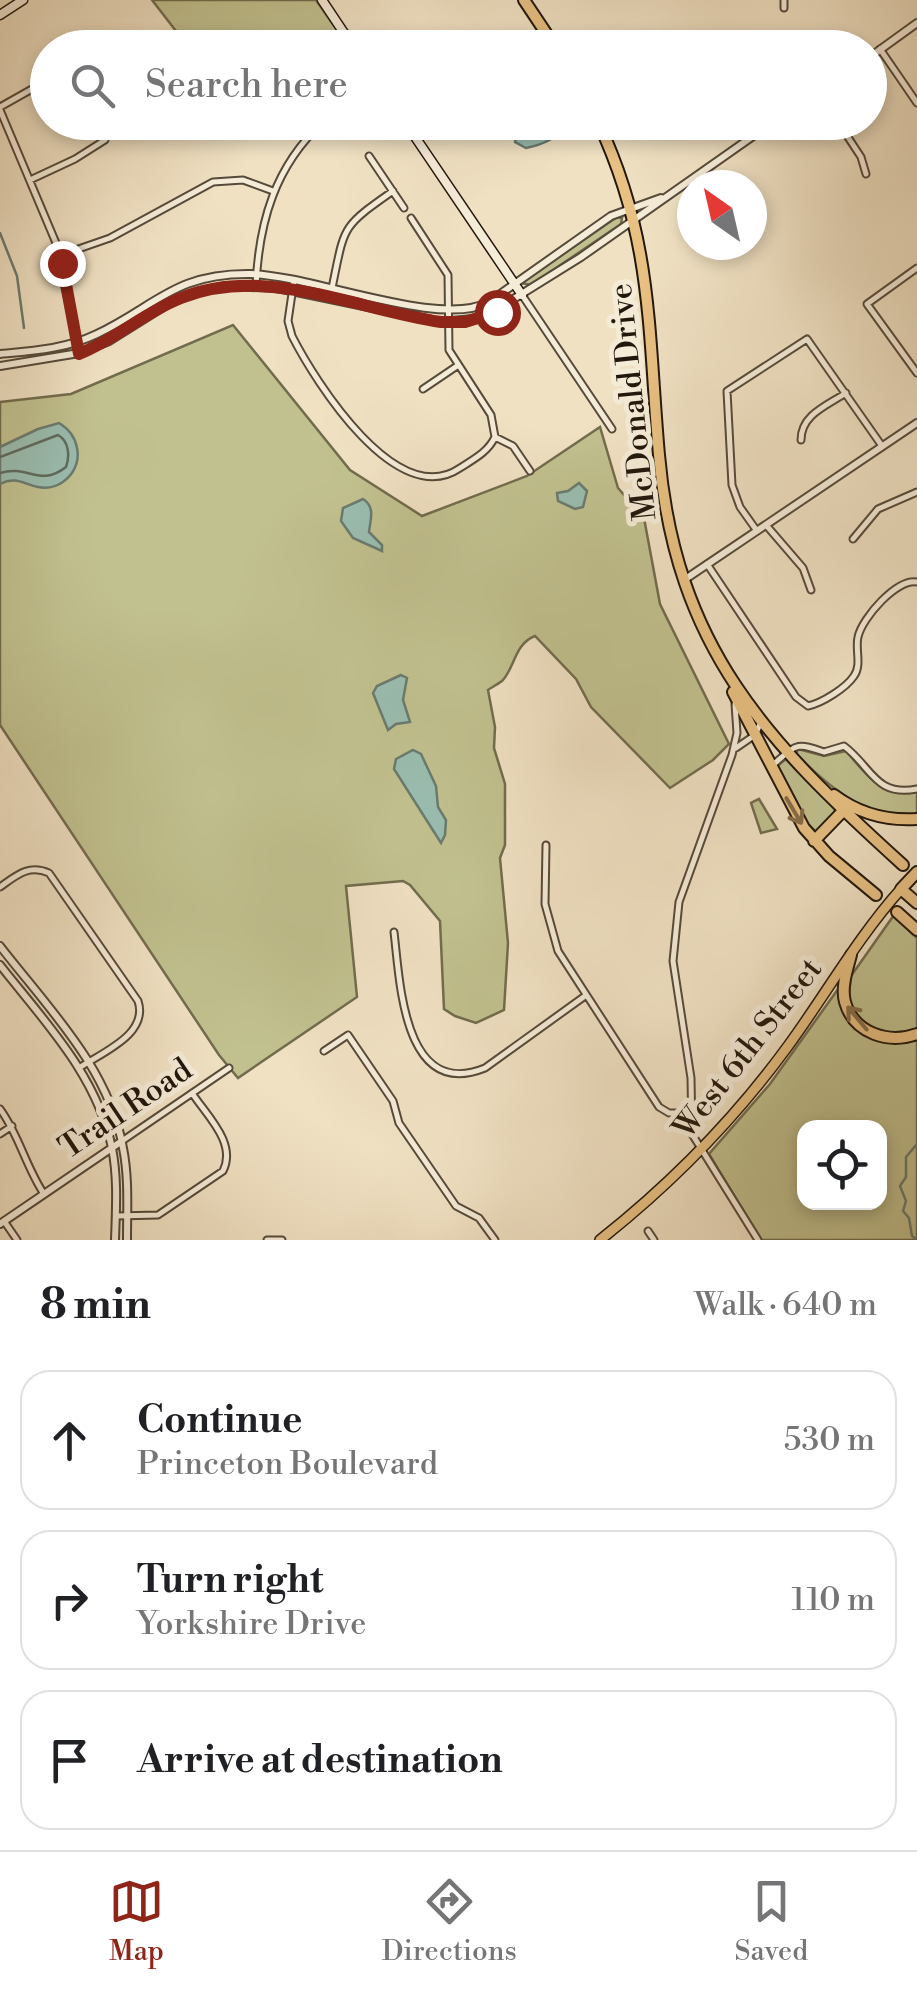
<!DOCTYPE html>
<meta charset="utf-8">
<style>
body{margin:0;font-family:"Libre Bodoni",serif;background:#f2f2f2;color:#202124}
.controls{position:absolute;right:30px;bottom:30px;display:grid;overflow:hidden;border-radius:20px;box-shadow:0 5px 15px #0003}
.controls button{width:90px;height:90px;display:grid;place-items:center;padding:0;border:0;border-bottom:2px solid #e0e0e0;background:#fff;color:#202124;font:50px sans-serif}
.compass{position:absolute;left:677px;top:170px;width:90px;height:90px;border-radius:50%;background:#fff;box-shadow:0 5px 15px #0003;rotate:326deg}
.stop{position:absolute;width:30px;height:30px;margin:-22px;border:8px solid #8f2418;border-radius:50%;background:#fff}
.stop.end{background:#8f2418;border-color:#fff;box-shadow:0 2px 10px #0008}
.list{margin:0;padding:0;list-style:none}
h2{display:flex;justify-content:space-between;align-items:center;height:130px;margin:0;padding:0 40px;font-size:42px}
h2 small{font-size:32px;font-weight:400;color:#757577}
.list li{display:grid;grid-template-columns:65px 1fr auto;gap:30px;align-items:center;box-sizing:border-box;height:140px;margin:0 20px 20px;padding:0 20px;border:2px solid #e0e0e0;border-radius:30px}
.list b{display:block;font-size:38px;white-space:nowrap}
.list p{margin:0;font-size:32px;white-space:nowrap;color:#757577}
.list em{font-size:32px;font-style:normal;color:#757577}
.icon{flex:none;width:55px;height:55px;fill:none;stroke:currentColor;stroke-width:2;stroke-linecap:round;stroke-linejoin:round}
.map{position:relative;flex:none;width:917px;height:1240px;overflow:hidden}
.search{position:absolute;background:#fff;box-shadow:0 5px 15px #0003;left:30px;right:30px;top:30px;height:110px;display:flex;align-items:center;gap:25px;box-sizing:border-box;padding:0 35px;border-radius:55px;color:#757577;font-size:38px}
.sheet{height:610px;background:#fff}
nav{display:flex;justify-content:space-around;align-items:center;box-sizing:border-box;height:140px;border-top:2px solid #e0e0e0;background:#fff;font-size:28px;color:#757577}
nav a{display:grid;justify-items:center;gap:5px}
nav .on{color:#8f2418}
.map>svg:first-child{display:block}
.green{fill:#c1c18f;stroke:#726c4e;stroke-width:2.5;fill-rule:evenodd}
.water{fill:#9abeb1;stroke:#6a7b6f;stroke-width:2.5}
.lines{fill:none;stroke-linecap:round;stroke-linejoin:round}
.shore{stroke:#5e6a5e;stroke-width:2.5}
.stream{stroke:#6a7b6f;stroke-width:2.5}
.minor-casing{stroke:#564a3a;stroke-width:9}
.tertiary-casing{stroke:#564a3a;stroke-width:10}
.secondary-casing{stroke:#22170c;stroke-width:11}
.primary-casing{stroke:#22170c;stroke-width:12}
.trunk-casing{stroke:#22170c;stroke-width:14}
.minor{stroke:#f5ecd8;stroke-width:5}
.tertiary{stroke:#f5ecd8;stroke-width:6}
.secondary{stroke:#f5ecd8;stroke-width:8}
.primary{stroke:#e8c082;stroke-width:9}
.trunk{stroke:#e8c082;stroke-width:10}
.oneway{stroke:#856c47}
.route{stroke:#8f2418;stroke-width:12}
.labels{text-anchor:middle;stroke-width:10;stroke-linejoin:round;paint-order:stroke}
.street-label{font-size:32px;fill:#22170c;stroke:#f5ecd8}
</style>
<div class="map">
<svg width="917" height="1240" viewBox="0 0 917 1240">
<rect width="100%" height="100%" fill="#f0e1c3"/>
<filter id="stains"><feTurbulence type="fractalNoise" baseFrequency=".002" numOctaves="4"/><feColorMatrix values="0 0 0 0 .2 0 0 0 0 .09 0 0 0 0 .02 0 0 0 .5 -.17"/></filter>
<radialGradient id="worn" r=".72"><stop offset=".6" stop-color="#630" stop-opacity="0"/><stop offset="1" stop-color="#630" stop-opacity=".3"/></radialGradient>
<!-- green -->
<path class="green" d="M152,0H316L349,47L201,48L186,44Z
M617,217L622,218L621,224L531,285L521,283Z
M233,325L350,470L422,516L527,476L600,427L618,488L644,518L660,604L729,744L713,760L670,788L591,707L576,679L535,636C514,644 515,668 502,681C498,684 492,687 488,690L495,727L494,748L505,784V845L500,858L508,943L504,1010L476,1023L455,1016L444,1009L440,921L410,885L403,881L346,886L357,997L238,1078L219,1055L0,725V402L71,394Z
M798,749L824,756L846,751C868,776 881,798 917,792V815C863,817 832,790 796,754Z
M786,759L835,807L834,815L817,833L803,820L776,767Z
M759,799L777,829L761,833L751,803Z
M894,915L917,938V1029C886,1040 865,1029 848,1003L851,976Z
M841,985L862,1031L917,1037V1240H761L709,1154L770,1084ZM804,1128H880V1202H804Z"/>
<!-- water -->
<path class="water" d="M566,122C563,137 541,145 526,148L515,142L517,132L525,123Z
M59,423C69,429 75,436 77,448C82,470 61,492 38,487C23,484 16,476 0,484V447L38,429Z
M579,483L587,491L583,507L575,509L558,501L557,493L568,491Z
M363,499C376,507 370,521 369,532L382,545V551L353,538L341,521L343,508Z
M401,675L407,678L403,700L410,722L396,724L388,730L373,693L377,686Z
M413,750L421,754L436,786L438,807L446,820L445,835L441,843L394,769L396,759Z"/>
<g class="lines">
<!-- shore -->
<path class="shore" d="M0,457L58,435C69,441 70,456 66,467C39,488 28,464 0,473"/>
<!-- stream -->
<path class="stream" d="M0,233L17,276L24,328
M917,1240L912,1236L909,1218L903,1211L906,1201L900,1186L906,1177V1157L917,1144"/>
<defs>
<path id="minor" d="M784,8V0
M101,48H115
M880,49L917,103
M0,107L48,80
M0,110L56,243L79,353
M307,122L315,130
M838,122L861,157L866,174
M369,156L404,208
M30,180L75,159L105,140
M411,218L448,275L449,350L491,415L495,437
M61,255L110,238L213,182L243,180L273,191
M917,268L867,304L917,373
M294,280L288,321L292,336C316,383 397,511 460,468C474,459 488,452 495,437
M256,285C259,222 275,166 323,122
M332,288C345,226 340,228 393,191
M522,295L612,429
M423,389L457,366
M495,437L513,446L530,471
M801,440C801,415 826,406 846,393
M766,525L803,568L811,590
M757,531L740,507L732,485L727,391L807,339L882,446
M853,539L878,509L917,492
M707,564L796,697L808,706C822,703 846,688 854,676C862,665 855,649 858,637C862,618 897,578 917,582
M735,704L737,733L732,755L679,902L673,961L691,1078L692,1134L758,1240
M736,748L755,735L761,722
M774,764C797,744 796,742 824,752L844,746C872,767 875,797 917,789
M546,845L545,904L558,951L659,1107L669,1113H692
M0,887C17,875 29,864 49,873L138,1001C149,1034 103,1052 79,1068
M394,932C400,981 403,1101 485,1068L585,996
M324,1051L348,1035L393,1101L399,1123L456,1206L479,1218L495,1240
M0,1109C19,1135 26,1167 44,1194
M0,1134L12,1126
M122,1141L229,1068
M116,1216L158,1215L223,1171C237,1143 207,1116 192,1093
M4,1221L17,1240
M648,1231L654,1240
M267,1240H282"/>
<path id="tertiary" d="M870,57L917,23
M0,354C33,351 66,349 97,334C156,306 175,273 250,274C312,275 440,329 489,302L611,216L661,198
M0,366L79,353L109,341L168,304L197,292L226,286L277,288L441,322L483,318L581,257L773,122
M684,580L917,423
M0,946C48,1008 109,1068 123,1148C129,1178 127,1209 127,1240
M0,965C44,1021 97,1075 112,1148C118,1178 116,1209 115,1240
M0,1224L122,1141"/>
<path id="secondary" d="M322,0L354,48
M0,15L23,0
M405,122L522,295"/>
<path id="primary" d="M600,1240C672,1183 734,1120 788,1046C826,994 858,937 901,889"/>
<path id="trunk" d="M524,0L556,48
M598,122C653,238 648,332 659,455C676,648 766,741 903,865
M733,692L804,828L829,856L876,895
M834,795C858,813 887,821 917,819
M814,841L843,811
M917,872L901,889L917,903
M897,912L917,930
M851,955C847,970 841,987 845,1002C854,1034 889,1044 917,1034"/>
</defs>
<!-- minor casing -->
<use href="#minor" class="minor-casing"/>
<!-- tertiary casing -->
<use href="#tertiary" class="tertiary-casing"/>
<!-- secondary casing -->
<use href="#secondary" class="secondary-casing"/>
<!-- primary casing -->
<use href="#primary" class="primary-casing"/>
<!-- trunk casing -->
<use href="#trunk" class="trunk-casing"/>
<!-- minor -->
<use href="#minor" class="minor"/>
<!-- tertiary -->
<use href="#tertiary" class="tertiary"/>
<!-- secondary -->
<use href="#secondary" class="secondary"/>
<!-- primary -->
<use href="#primary" class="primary"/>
<!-- trunk -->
<use href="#trunk" class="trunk"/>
</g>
<!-- one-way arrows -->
<defs><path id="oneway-shaft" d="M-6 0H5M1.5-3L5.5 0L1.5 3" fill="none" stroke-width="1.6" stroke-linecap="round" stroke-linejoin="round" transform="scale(2.5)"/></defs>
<g class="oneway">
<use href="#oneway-shaft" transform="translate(794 811) rotate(59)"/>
<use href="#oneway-shaft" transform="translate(857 1018) rotate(-130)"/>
</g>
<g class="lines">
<!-- route -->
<path class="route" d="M62,263L79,354C116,339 145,312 181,298C265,264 357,310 441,322H465L497,312"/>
</g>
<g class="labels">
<!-- street labels -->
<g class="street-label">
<text transform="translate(632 402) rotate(-96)" y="11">McDonald Drive</text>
<text transform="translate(747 1048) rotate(-52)" y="11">West 6th Street</text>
<text transform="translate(125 1108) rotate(-34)" y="11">Trail Road</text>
</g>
</g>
<rect width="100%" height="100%" filter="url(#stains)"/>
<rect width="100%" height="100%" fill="url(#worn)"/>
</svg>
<div class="controls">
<button><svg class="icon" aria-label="locate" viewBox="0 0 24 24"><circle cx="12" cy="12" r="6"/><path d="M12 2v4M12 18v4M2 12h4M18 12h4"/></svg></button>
</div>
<svg class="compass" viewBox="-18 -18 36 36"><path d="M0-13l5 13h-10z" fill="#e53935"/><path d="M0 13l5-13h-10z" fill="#757577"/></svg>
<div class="stop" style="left:497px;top:312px"></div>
<div class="stop end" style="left:62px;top:263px"></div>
<div class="search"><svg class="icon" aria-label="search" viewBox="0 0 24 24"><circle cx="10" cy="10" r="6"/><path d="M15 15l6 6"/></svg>Search here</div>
</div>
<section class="sheet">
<h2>8 min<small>Walk · 640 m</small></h2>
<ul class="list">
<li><svg class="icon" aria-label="ahead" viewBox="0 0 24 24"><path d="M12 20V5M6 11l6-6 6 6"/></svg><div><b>Continue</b><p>Princeton Boulevard</p></div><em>530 m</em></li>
<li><svg class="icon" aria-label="right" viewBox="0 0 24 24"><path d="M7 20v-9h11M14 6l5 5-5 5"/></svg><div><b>Turn right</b><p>Yorkshire Drive</p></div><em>110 m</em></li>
<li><svg class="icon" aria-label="arrive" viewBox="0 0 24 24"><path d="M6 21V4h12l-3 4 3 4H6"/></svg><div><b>Arrive at destination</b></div></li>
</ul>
</section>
<nav>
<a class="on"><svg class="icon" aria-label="map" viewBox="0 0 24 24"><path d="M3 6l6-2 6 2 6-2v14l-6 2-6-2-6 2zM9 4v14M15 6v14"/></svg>Map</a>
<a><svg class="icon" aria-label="directions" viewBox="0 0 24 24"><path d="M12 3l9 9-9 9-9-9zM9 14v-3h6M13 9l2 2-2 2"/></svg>Directions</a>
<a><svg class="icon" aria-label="saved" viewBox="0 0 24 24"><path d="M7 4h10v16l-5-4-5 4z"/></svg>Saved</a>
</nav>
